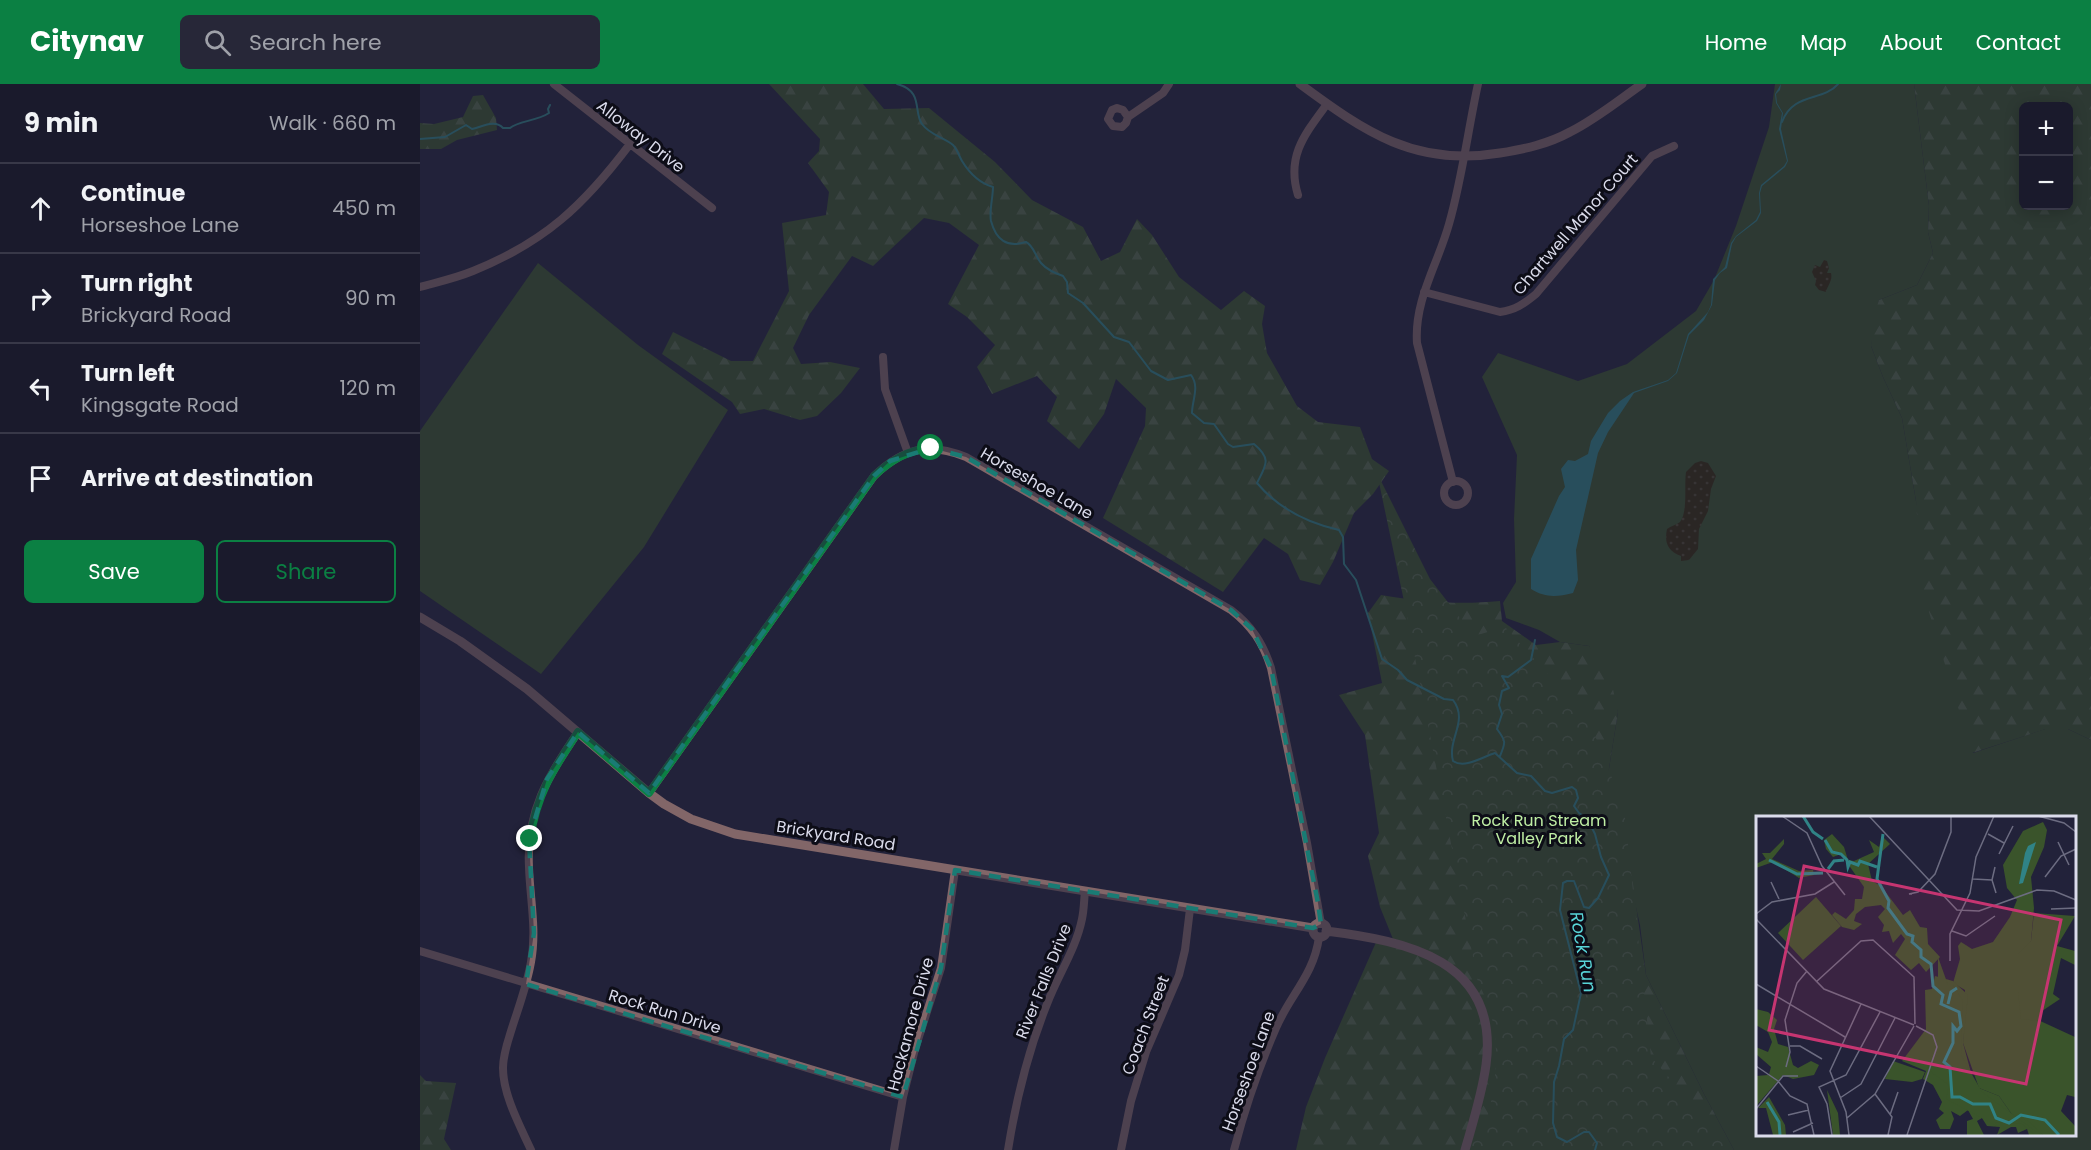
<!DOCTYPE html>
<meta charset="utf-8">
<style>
body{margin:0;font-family:Poppins,sans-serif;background:#272738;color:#f1f3f6}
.controls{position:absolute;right:18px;top:18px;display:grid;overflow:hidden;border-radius:9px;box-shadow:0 3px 15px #0003}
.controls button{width:54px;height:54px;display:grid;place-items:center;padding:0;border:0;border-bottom:2px solid #383848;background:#1a1a2c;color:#f1f3f6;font:30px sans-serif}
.stop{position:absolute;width:18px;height:18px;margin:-14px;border:4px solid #0b8043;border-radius:50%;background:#fff}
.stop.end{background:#0b8043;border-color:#fff;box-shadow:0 2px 6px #0008}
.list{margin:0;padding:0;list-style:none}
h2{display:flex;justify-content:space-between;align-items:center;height:78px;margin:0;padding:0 24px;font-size:26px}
h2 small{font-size:20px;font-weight:400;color:#9fa1a9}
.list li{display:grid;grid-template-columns:39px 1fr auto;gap:18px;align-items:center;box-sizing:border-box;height:90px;padding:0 24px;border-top:2px solid #383848}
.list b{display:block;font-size:22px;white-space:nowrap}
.list p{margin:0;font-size:20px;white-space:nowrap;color:#9fa1a9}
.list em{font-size:20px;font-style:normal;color:#9fa1a9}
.actions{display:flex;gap:12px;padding:18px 24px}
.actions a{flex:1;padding:14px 0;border:2px solid #0b8043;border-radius:9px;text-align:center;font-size:21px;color:#0b8043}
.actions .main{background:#0b8043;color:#fff}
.icon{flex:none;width:33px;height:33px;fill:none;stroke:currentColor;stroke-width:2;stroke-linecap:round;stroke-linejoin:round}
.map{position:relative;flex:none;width:1671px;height:1066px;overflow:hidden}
header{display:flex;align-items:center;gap:36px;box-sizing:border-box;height:84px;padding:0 30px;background:#0b8043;color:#fff}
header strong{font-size:28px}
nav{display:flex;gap:33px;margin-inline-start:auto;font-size:21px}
.search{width:420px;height:54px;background:#272738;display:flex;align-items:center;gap:15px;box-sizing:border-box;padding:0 21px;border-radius:9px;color:#9fa1a9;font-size:22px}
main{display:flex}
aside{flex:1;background:#1a1a2c}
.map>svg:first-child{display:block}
.grass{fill:#3a542b;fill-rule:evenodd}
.forest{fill:url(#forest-firs);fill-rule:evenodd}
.sand{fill:url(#sand-dots)}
.park{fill:url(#park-crowns)}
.water{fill:#308386}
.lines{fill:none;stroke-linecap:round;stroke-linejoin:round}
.stream{stroke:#308386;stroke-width:2}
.minor{stroke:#826668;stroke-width:8}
.tertiary{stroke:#826668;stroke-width:9}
.route{stroke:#0b8043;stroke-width:8}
.marked{fill:none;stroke:#197b74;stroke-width:4.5;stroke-dasharray:12 8;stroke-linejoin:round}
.labels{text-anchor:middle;stroke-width:6;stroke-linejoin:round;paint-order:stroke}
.street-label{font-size:16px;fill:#dbdcec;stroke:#0d0d17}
.park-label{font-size:16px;fill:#bfeea4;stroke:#0d0d17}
.water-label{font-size:18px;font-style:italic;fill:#58d4d7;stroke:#0d0d17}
.inset-river{fill:none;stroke:#308386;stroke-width:3}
.inset-road{fill:none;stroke:#6c6c81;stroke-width:1.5}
.view{fill:#c63571;fill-opacity:0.15;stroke:#c63571;stroke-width:3}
.inset-edge{fill:none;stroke:#dbdcec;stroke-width:3}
</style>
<header>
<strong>Citynav</strong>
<div class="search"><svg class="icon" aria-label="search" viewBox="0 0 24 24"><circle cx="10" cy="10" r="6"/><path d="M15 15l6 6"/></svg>Search here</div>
<nav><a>Home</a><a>Map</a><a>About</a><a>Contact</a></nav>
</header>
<main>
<aside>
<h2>9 min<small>Walk · 660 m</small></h2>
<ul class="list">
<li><svg class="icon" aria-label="ahead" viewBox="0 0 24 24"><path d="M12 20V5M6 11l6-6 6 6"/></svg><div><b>Continue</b><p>Horseshoe Lane</p></div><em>450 m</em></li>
<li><svg class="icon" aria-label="right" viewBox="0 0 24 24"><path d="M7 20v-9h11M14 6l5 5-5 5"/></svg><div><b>Turn right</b><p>Brickyard Road</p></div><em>90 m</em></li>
<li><svg class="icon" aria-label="left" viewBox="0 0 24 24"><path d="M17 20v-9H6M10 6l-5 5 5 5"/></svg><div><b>Turn left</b><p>Kingsgate Road</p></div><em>120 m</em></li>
<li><svg class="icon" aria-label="arrive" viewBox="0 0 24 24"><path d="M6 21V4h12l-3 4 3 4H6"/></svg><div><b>Arrive at destination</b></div></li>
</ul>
<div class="actions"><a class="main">Save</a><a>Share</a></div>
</aside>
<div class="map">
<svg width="1671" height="1066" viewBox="0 0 1671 1066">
<defs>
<pattern id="forest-firs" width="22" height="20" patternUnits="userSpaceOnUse" patternTransform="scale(1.5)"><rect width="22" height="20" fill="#3a542b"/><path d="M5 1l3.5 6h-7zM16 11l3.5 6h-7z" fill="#566c4a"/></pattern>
<pattern id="sand-dots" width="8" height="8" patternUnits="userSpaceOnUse" patternTransform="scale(1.5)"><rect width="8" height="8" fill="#342c0b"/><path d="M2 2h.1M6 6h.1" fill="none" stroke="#514a2f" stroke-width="1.8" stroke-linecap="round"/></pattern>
<pattern id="park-crowns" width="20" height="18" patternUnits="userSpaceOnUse" patternTransform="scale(1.5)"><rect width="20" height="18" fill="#3a542b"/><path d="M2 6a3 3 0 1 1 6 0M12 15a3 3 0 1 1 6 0" fill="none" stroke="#566c4a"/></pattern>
</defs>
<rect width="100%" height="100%" fill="#22223a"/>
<!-- grass -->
<path class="grass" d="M1355,0H1494L1509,122L1508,148L1513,169L1497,201L1459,216L1451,262L1463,293L1482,334L1496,417L1553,669L1625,645H1648L1671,656V1066H1314L1284,1010L1226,891L1220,841L1187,697L1198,628L1169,562L1140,558L1119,546L1086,534L1083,519L1096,498L1094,435L1097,371L1062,293L1078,269L1158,297L1207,280L1276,227L1294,196L1316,142L1349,43ZM1338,733H1654V1050H1338Z
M118,179L218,261L308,326L224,463L121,590L0,507V347Z"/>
<!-- forest -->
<path class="forest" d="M349,0H443L464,25L509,24L575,78L612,116L663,143L681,177L700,168L717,135L732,151L759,193L801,226L824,207L845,222L842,240L847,269L877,322L898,338L940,343L952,375L969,387L953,410L934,429L913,478L900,501L880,496L868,470L844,454L803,508L683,434L725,342L726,324L696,295L684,330L659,365L627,337L637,313L617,292L572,310L557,283L575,261L547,233L528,220L559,161L529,139L504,134L453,182L432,172L389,231L373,264L381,280L410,278L440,284L421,309L397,332L380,336L344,325L320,330L312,318L242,270L253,248L311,277H333L369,207L362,139L406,131L409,108L388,79L399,67L400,55Z
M1494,0H1671V656L1648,645H1626L1552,669L1502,505L1496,417L1482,334L1463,293L1451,262L1452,238L1459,216L1497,201L1513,169L1508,148L1509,122ZM1648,22V122H1604V22Z
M63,11L76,34L77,46L37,56L21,65H0V39L14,40L43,33L53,12Z
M961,511C1002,518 1039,521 1080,517L1082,537L1116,561L1140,558L1169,562L1189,587L1198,628L1187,697L1210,779L1226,891L1284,1010L1314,1066H876L886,1023L905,974L957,856L975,860L960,823L948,772L959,749L945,651L919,611L962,599L948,529Z
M0,991L6,997L36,999L24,1055L31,1066H0Z"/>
<!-- sand -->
<path class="sand" d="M1404,176L1407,177L1409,184L1407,189H1411C1413,197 1407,202 1406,208L1399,206L1395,201L1396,197L1392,188L1395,181L1400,183Z
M1281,377L1288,379L1296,392L1291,405L1288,427L1279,445L1278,465L1269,476L1261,477V472C1248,467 1244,459 1247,445C1251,442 1256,441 1260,438C1268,428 1264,401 1266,388L1275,379Z"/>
<!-- park -->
<path class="park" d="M957,389L1010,495L1054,552L1085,543L1168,634L1204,724L1231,973L1313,1066H1048L1054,1045L1064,1048C1077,998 1085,946 1058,899L985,522Z"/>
<!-- water -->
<path class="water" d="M1361,0L1360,6L1356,10L1357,19L1363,29L1361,45L1368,77L1365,83L1342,102L1340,109L1341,129L1337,137L1316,153L1312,160L1307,184L1300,189L1295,196L1292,221L1284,236L1269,251L1257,289L1248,297L1214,309L1188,348L1178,369L1156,466L1158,496L1153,509C1136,513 1126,514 1111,505V475L1139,412L1145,403L1141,385L1148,376L1155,377L1168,370L1171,357L1188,329L1200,317L1213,308L1248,296L1256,289L1268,250L1288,228L1291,221L1293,195L1305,183L1311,159L1316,152L1336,136L1340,128L1339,109L1341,101L1364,82L1367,77L1359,45L1362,29L1356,19L1355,10Z"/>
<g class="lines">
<!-- stream -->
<path class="stream" d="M477,0C504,7 493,28 502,40C510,51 523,53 533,61C537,65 539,72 542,77C550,90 559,99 573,103C573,113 569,128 571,137C576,156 587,164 606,158C614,162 615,172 621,179C627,186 635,189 643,192L647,198L648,209L663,219L694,253L709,258L731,287L748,296L771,291C780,303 772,316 772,329L784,339L794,340L808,360L813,363L834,360C852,375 846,381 837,399C858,424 888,439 919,446L923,453L924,480L936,496L962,575L978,586L987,596L1024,615L1033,616C1049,637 1027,655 1033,677C1045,685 1062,673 1075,669L1097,689L1111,692L1125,707L1132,709L1152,703L1156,706L1158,714L1154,722L1159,729L1167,734L1175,750L1181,773L1189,791L1178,814L1169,824L1164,823L1154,797H1147L1143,799L1140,826L1161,909L1153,946L1144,955L1139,982L1134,998L1133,1039L1137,1053L1147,1058L1164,1048H1169L1177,1059L1175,1066
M1362,38C1373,8 1403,18 1418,0
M0,55L25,53L46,41L52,45C62,43 75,35 83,44H90C98,37 117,37 129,29L128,25L130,21
M1080,672C1086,658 1086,657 1077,645L1082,630L1079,621L1082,607L1089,604L1082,592L1088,593L1111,576L1115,556"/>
<!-- minor -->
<path class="minor" d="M134,0L292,124
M708,33L703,26L697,24L692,26L688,35L693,42L702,43L706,39L708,33L743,9L749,0
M878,111C866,72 885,50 907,20
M0,203C18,198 36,194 53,187C125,158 164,121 210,60
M1004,208L1080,228C1095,226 1104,220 1116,210L1232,72L1254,62
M463,273L465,305L488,369
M1024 409a12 12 0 1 1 24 0a12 12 0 1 1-24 0Z
M1033,398L997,259C994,216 1018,180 1029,140C1042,95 1048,46 1058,0
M229,709L454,392C483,364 508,358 546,373L811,526C832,542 843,559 851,584L887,759L901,840
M0,867L483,1013
M111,1066C100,1042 83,1011 83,984C83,970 88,957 92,944C99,922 107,901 111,878C117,846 110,815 109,783C106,726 128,693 158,648
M474,1066L483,1013L495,965L521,884L535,786
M588,1066C596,1016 608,967 627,920C638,891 656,865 662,835C664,826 664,816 665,807
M701,1066L711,1017L726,968L759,891L765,866L770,825
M814,1066C825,1024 839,983 856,944C870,911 894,891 899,853"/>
<!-- tertiary -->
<path class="tertiary" d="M880,0C945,48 995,83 1080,69C1105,65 1128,60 1150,48C1176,35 1199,16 1222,0
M0,533L40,557L107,605L229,709L244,720L271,735L315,750L893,844
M893 846a7 7 0 1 1 14 0a7 7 0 1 1-14 0Z
M906,847C987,857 1080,876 1066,981C1062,1010 1053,1038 1045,1066"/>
</g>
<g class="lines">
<!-- route -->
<path class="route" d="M110,755C117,709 133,686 158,648L229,709L454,392C471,376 488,366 511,364"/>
</g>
<!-- marked area -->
<path d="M0 0H1671V1066H0ZM511,364L546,373L811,526L832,545L851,584L898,819L901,840L893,844L535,786L521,884L483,1013L106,900L114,849L109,755L127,695L158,648L229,709L454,392L470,377Z" fill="#22223a" fill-opacity=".55" fill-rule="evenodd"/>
<path class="marked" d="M511,364L546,373L811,526L832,545L851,584L898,819L901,840L893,844L535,786L521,884L483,1013L106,900L114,849L109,755L127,695L158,648L229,709L454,392L470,377Z"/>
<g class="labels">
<!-- street labels -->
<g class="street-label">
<text transform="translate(221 52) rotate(38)" y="6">Alloway Drive</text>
<text transform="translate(1155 140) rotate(-49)" y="6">Chartwell Manor Court</text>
<text transform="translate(617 399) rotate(30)" y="6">Horseshoe Lane</text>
<text transform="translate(416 751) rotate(9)" y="6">Brickyard Road</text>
<text transform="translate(623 897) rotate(-68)" y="6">River Falls Drive</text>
<text transform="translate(245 927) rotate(17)" y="6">Rock Run Drive</text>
<text transform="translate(490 940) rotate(-75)" y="6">Hackamore Drive</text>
<text transform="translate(725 941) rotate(-69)" y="6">Coach Street</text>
<text transform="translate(828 987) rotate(-70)" y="6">Horseshoe Lane</text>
</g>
<!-- park labels -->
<g class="park-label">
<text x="1119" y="742">Rock Run Stream<tspan x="1119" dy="18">Valley Park</tspan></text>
</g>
<!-- water labels -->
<g class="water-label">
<text transform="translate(1163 868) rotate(80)" y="6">Rock Run</text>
</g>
</g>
<!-- overview -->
<g transform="translate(1336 732)">
<rect width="320" height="320" fill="#22223a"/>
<path d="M287,6L291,14L288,31L275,61L278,92L275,125L265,150V203H280L319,221V281L311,279L305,295L319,310V319H287L257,300L243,280L223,272L207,227L209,174L197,167L204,143L202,130L205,126L216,133L237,126L254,101L261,84L251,72L247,49L267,15ZM60,81L85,110L47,144L22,117ZM137,245L169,256L166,263L156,266L129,263Z" fill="#3a542b"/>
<path d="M76,18L88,31L92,44L98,45L118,36L113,24L123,31L126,20L134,28L112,48L116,65L125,70L147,99L154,94L164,111L171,112L172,128L184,141L170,156L163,147L155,154L139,139L149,123L145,118L137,127L133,115L126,116L128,109L122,101L129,93L125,89L109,91L100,98L98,105L106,108L98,114L86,111L76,99L79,96L90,103L98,94L99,83H106L108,71L85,38L77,41L70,33L68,24ZM28,23V28L16,43L43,55L57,54L58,59L43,62L17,46L0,52V48L10,43L6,37H14ZM278,97L319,100L301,130L319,135V149L305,142L297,178L304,183L286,195L283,205L265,203L262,176V138L275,125ZM179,160L197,165L212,179L207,227L217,264L223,272L243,280L257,300L272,305L287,319H273L271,313L262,317L260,311H255L241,319L244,311L231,310L226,302L221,305L228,319H211V305L217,303L212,294L204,300L195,295L198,303L194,313H184L180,304L188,297L183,293L186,286L177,269L167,263L170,255L146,245L170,213L169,174L176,173ZM0,193L12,196L21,204L18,213L22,228L32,231L37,249L42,252L55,245L63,249L58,259L37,263L27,259L0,290V260L12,262L15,251L0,238V231L12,236L16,226L12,216L0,209ZM71,274L82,297L84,319H77Z" fill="#3a542b"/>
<path d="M182,141L192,169H197L207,185L205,239L226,276L285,319H279L266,308L239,306L241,310L190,283L193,269L171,253L182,230ZM12,259L20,266L0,290V260ZM13,281L29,309L30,319H17L10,292H2Z" fill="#3a542b"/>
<path d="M280,26L267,67L263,68L269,37L272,30Z" fill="#308386"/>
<path class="inset-river" d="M47,0L57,16L67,23M127,18L121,63L133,85L132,92L151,118L157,120L156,126L165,134V141L175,148L177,170L187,179L185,188L203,196L205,210L201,215L197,210V227L188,246L194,251L196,281H204L217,288H234L240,302L253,307L265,299L289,304L303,319M69,24L76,36L85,38L91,44L92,51L94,46L102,49L104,45L121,51M13,44L41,58L67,57M72,53L78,45L88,44M192,188L195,176L201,172M11,286L23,306L24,319"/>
<path class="inset-road" d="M26,0L51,17L66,50L89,79M113,0L201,94L223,95L281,74L298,75L320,84M282,0L308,7L320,16M232,18L248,27M302,26L313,49M243,38L257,10M239,51L236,64L240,77M289,61L305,40L320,33M217,63L236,64M15,66L23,83M156,78H153L162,76L179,58L195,16V0M295,93L320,92M0,98L16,86L59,78L78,66M0,103L68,173L158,209M196,115L210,120L239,100M194,145V118L214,77L220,41L238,0M60,166L105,125L117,124L158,161L159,208M0,168L89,221M34,230H44L66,243M0,250L22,265L34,280L51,288L58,319M30,251L34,236L29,204L41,167L51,155M119,278L136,301L132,319M84,282L105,268L139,202M0,293L27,260H42M32,299L53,294M134,299L142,276M91,302L119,278L158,210M37,316L57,307M76,319L71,288L63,271L90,259L124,196M93,319L90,296L74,255L105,188M151,319L181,231L177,219L160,210"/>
<path class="view" d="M48,50L305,104L270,268L13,214Z"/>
<rect width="320" height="320" class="inset-edge"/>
</g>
</svg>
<div class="controls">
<button>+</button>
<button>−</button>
</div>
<div class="stop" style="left:511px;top:364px"></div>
<div class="stop end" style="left:110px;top:755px"></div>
</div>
</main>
